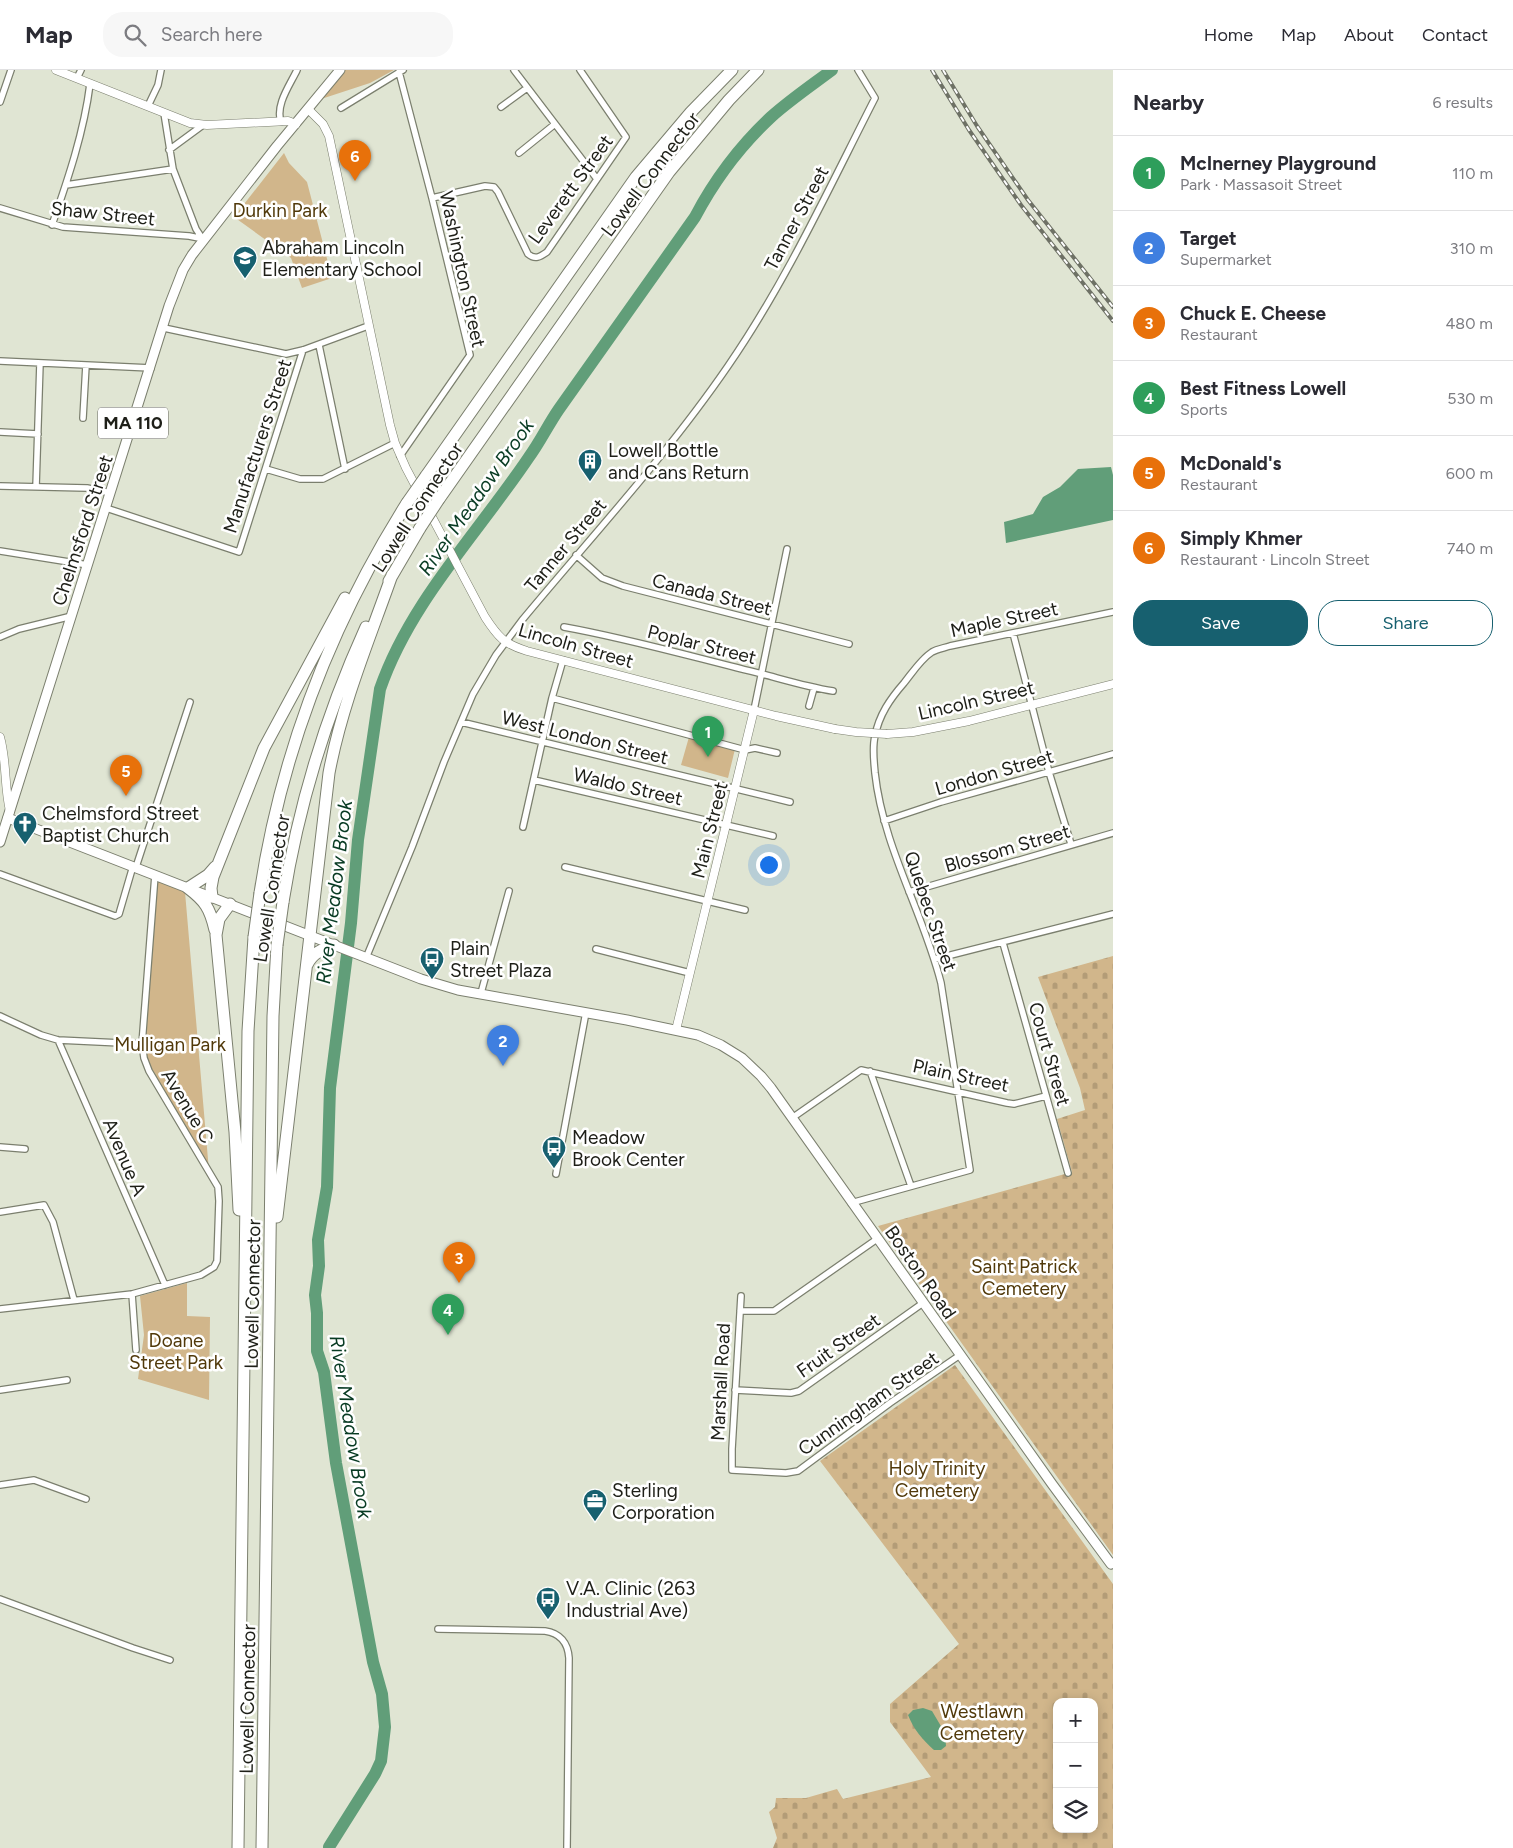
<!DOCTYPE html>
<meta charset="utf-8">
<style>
body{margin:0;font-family:Figtree,sans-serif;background:#f7f7f7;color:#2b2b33}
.controls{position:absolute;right:15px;bottom:15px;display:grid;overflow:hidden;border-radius:10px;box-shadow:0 2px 12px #0003}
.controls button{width:45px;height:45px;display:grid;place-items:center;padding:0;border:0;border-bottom:1px solid #e1e1e2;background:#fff;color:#2b2b33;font:25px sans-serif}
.you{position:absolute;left:768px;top:794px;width:18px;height:18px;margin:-12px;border:4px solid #fff;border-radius:50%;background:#1a73e8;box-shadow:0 0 0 8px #1a73e833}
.badge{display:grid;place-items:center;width:32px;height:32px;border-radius:50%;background:#17606f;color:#fff;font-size:16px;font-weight:700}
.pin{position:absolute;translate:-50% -41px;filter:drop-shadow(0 1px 2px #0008)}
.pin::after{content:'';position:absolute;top:26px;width:18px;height:15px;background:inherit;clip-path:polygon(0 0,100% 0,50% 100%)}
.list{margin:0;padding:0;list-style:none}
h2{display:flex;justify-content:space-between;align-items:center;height:65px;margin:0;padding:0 20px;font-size:21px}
h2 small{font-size:16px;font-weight:400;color:#7c7c81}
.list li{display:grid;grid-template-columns:32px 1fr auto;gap:15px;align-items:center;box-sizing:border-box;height:75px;padding:0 20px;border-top:1px solid #e1e1e2}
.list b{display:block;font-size:19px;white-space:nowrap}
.list p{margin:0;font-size:16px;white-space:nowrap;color:#7c7c81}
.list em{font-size:16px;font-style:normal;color:#7c7c81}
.actions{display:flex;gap:10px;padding:15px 20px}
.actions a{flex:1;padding:11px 0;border:1px solid #17606f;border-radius:20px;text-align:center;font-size:18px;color:#17606f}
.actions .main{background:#17606f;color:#fff}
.icon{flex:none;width:28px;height:28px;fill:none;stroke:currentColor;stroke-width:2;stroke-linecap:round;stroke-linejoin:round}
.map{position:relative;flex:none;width:1113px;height:1778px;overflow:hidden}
header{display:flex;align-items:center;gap:30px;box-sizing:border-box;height:70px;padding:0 25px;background:#fff;border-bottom:1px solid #e1e1e2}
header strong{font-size:24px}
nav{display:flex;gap:28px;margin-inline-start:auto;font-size:18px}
.search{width:350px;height:45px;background:#f7f7f7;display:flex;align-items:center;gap:12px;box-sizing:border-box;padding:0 18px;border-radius:20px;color:#7c7c81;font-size:19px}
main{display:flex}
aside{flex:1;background:#fff}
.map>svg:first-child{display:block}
.cemetery{fill:url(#cemetery-stones);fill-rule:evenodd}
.park{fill:#d1b68b}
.water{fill:#619e79}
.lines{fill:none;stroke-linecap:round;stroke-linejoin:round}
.stream{stroke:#619e79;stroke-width:2}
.canal{stroke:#619e79;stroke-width:8}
.river{stroke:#619e79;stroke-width:12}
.minor-casing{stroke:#7b7f6e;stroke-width:8}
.tertiary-casing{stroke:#7b7f6e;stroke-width:9}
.secondary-casing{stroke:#7b7f6e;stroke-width:11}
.primary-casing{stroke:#7b7f6e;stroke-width:11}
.motorway-casing{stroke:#7b7f6e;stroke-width:13}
.minor{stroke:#fff;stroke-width:5.5}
.tertiary{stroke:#fff;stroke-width:8}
.secondary{stroke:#fff;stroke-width:9}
.primary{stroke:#fff;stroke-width:9}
.motorway{stroke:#fff;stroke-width:11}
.rail-casing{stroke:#6e7165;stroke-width:4}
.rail{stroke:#fff;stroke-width:2;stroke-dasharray:5.5;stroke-linecap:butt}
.tertiary-bridge-casing{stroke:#7b7f6e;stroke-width:9;stroke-linecap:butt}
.motorway-bridge-casing{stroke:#7b7f6e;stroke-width:13;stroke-linecap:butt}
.tertiary-bridge{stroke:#fff;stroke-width:8}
.motorway-bridge{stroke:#fff;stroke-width:11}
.labels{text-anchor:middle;stroke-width:5;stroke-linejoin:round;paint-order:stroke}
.shield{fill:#fff;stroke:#62625d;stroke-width:1}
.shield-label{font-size:18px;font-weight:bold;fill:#1e1f18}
.street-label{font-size:19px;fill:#1e1f18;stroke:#fff}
.park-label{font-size:19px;fill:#51390a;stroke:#fff}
.poi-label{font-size:19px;fill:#1e1f18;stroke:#fff;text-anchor:start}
.water-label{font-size:20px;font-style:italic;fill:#083b23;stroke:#fff}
</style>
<header>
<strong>Map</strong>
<div class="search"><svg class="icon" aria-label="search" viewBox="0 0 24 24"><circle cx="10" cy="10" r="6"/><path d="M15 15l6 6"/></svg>Search here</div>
<nav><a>Home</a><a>Map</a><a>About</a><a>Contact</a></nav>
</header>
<main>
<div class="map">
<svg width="1113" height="1778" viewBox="0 0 1113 1778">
<defs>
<pattern id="cemetery-stones" width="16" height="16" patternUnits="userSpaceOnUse" patternTransform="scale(1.25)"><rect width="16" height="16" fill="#d1b68b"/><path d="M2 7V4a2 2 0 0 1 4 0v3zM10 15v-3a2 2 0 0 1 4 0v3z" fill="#b39c77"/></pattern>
</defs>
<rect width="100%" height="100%" fill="#e0e5d3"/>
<!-- cemetery -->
<path class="cemetery" d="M1113,886V1485L878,1156L1072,1102L1057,1049L1085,1040L1080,1018L1038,907Z
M955,1295L1113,1514V1778H773L777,1768L769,1742L775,1737L776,1728H806L837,1719L843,1729L931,1707L890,1652V1634L959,1574L820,1391ZM1057,1632H1094V1759H1057Z"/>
<!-- park -->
<path class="park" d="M336,0H394L370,13L312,32Z
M284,83L289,93L307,112L332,208L302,218L291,188L234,147Z
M689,667L735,679L728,708L681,695Z
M155,805L185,822L209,1101L144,988Z
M187,1213V1246L210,1247L209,1330L138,1309L144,1265L140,1226Z"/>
<!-- water -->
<path class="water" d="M1111,397L1113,405V450L1006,473L1004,452L1033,444L1043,427L1060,417L1078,399Z
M923,1638L932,1641L945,1663L946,1676L941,1680H934C922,1669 914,1660 908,1645L913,1640Z"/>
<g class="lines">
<!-- stream -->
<path class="stream" d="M328,1778L329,1777"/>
<!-- canal -->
<path class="canal" d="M329,1778V1777"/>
<!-- river -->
<path class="river" d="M329,1777L375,1704L381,1691L385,1657L382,1624L373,1592L336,1393L324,1302L317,1281V1243L315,1225L319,1196L318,1170L327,1117L330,1018L351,853L358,770L380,619C410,532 478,463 529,387C540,372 548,355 559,339C604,275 650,211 695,147C714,111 741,75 771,47C790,30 812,15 832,0"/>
<defs>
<path id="minor" d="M514,0L597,109
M399,2L432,128L470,285L400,386
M77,8L81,0
M0,32L11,0
M148,36L158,15L161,0
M501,37L527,18
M341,38L403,0
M164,43L173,99L196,159L202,168
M281,52C275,35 290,15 297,0
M169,80L203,55
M519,83L555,54
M66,115L173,99
M432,128L485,116L494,117L498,122L528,184C535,190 540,187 547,182L626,67L580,0
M0,138L63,157L189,166L204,169
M52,155C68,109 84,62 90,14
M164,258L286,284L303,280L368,256
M319,275L345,399
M0,291L151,298
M83,348L86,295
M0,362L38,364
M266,399L300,409H323L395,373
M0,416L87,418L111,423
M36,417L40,293
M106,438L239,482L303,280
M0,481L88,495
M576,485L602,508L623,516L849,574
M564,557C631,569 696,588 762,604C785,610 808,617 833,621
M1013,563L1049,702L1071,774
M0,567L19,559L72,546
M552,628L745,680L755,678L777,683
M809,636L814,618
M754,640L787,479
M461,652L790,732
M534,710L773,766
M884,751L941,732L1113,684
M523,757L552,628L563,590
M136,797L190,632
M565,797L745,840
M0,804L115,846L119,844L133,796
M909,822L1113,763
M1003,873L1068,1103
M596,879L690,903
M366,888L412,777L444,692L473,624L496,585L523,549C592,466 667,385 728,296C786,212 829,118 875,28L858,0
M935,889L1113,844
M481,923L509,821
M0,946L41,965L58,970L142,974
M58,970L165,1215
M870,1001L911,1116
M792,1048L861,1000L1007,1033L1014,1034L1046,1026
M0,1077L25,1079
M556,1104L586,942
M851,1133L970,1100L941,913C923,842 883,777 875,703C874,691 872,678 875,666C879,645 890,629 904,613C912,603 921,589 932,582C937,579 944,578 950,576L1113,542
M0,1142L44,1135L53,1152L74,1230
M132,1224L136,1280
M741,1226L732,1379V1400L786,1403L798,1401L890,1333L960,1285
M0,1239L132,1224L201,1205L214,1197L217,1191L219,1131L218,1117L149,1001L144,988L142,974L155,805
M740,1241H774L877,1169
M0,1320L67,1310
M735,1320L791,1323L799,1321L923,1233
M0,1415L34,1410L86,1429
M0,1529L133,1578L170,1590
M438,1559L545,1561C560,1563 568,1573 569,1588L567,1778"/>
<path id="tertiary" d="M56,0L190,53L207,55L288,51L296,54
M308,39L323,54L329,66L390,355L395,373L406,398L485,547C498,567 504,574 527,581L776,646L835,659
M887,664L913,662L969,651L1113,614
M0,667C7,692 4,716 10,741
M676,960L754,640"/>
<path id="secondary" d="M8,748L421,909L458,920L627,950L698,965L721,975L742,988L761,1006L771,1018L1052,1414L1111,1494L1113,1493"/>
<path id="primary" d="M0,772L169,236L183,200L192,185L277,76L340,0"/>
<path id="motorway" d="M426,406L636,107L691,42L732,0
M439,429L669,102L729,30L758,0
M389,511L420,458
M215,797L208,805L188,818C205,831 210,838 215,860
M260,823C281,684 332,552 407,433
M212,827L211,818L213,807L264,678L345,528
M283,832C298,737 326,645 366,557
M230,834L219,849L216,865L235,1062L239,1140
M307,895C312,883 323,879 334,875
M277,1147L329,703C342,634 369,570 392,505
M238,1778L248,961L254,867
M262,1778L273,946L277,875"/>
</defs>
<!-- minor casing -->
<use href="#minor" class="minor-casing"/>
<!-- tertiary casing -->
<use href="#tertiary" class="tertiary-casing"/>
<!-- secondary casing -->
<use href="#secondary" class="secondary-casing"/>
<!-- primary casing -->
<use href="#primary" class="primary-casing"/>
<!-- motorway casing -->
<use href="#motorway" class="motorway-casing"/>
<!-- minor -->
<use href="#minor" class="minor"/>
<!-- tertiary -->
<use href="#tertiary" class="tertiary"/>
<!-- secondary -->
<use href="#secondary" class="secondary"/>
<!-- primary -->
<use href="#primary" class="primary"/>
<!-- motorway -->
<use href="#motorway" class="motorway"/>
<defs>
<path id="rail" d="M932,0L969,60L1021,135L1113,251
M943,0L977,56L1028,130L1113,237"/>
</defs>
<!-- rail casing -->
<use href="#rail" class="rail-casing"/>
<!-- rail -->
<use href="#rail" class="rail"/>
<defs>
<path id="tertiary-bridge" d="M835,659L856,662L887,664"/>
<path id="motorway-bridge" d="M407,433L426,406
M420,458L439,429
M254,867L260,823
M277,875L283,832"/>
</defs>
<!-- tertiary-bridge casing -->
<use href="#tertiary-bridge" class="tertiary-bridge-casing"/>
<!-- motorway-bridge casing -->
<use href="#motorway-bridge" class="motorway-bridge-casing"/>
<!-- tertiary-bridge -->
<use href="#tertiary-bridge" class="tertiary-bridge"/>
<!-- motorway-bridge -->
<use href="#motorway-bridge" class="motorway-bridge"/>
</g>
<!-- icons -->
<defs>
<symbol id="school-pin" viewBox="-11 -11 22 30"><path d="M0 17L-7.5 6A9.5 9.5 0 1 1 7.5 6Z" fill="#17606f" stroke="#fff"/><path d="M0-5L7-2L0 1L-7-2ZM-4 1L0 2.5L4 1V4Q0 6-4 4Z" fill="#fff"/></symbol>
<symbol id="building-pin" viewBox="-11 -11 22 30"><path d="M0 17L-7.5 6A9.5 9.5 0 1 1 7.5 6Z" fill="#17606f" stroke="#fff"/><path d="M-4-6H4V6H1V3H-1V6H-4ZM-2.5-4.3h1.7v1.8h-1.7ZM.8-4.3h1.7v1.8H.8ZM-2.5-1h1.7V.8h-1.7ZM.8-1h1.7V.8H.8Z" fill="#fff"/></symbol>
<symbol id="church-pin" viewBox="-11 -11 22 30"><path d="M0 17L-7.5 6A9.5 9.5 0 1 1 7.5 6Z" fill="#17606f" stroke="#fff"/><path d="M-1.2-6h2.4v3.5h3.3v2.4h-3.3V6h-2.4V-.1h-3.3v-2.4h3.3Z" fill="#fff"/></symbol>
<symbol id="bus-pin" viewBox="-11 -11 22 30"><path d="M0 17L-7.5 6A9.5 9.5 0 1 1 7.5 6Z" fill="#17606f" stroke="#fff"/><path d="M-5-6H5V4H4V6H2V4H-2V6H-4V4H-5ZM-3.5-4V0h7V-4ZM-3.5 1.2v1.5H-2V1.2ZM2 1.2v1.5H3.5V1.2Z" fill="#fff"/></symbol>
<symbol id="office-pin" viewBox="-11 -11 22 30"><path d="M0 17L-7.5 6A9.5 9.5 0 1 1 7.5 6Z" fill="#17606f" stroke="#fff"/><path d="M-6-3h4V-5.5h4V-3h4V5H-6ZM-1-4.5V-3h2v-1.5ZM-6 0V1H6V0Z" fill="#fff"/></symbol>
</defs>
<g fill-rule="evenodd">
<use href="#school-pin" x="231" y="174" width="28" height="38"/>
<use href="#building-pin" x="576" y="377" width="28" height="38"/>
<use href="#church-pin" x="11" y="740" width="28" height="38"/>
<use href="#bus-pin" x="418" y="875" width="28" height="38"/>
<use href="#bus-pin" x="540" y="1064" width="28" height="38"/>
<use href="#office-pin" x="581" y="1417" width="28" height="38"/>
<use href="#bus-pin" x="534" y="1515" width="28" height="38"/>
</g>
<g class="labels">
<!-- shield labels -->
<rect class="shield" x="98" y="337.5" width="70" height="31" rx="4"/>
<g class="shield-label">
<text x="133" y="359">MA 110</text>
</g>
<!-- street labels -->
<g class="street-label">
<text transform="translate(650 104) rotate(-53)" y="7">Lowell Connector</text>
<text transform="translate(570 119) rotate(-54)" y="7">Leverett Street</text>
<text transform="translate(103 143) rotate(6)" y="7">Shaw Street</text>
<text transform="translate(796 148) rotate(-62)" y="7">Tanner Street</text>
<text transform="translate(463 199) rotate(78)" y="7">Washington Street</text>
<text transform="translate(257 376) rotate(-72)" y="7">Manufacturers Street</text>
<text transform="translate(417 437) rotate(-57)" y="7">Lowell Connector</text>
<text transform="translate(82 460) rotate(-72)" y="7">Chelmsford Street</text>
<text transform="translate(565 475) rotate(-50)" y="7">Tanner Street</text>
<text transform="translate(712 524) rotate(14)" y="7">Canada Street</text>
<text transform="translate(1004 549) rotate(-12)" y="7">Maple Street</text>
<text transform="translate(702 574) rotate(14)" y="7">Poplar Street</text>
<text transform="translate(576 575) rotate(16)" y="7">Lincoln Street</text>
<text transform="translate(976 630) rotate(-13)" y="7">Lincoln Street</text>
<text transform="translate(585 667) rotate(14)" y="7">West London Street</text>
<text transform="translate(994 702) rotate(-16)" y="7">London Street</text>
<text transform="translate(628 716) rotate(13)" y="7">Waldo Street</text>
<text transform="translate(709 760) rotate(-76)" y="7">Main Street</text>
<text transform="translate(1007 778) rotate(-16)" y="7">Blossom Street</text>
<text transform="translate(271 818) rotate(-81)" y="7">Lowell Connector</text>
<text transform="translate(931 841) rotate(71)" y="7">Quebec Street</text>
<text transform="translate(1050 984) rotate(74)" y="7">Court Street</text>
<text transform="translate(961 1005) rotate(12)" y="7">Plain Street</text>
<text transform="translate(188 1036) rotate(59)" y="7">Avenue C</text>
<text transform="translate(125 1087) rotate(67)" y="7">Avenue A</text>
<text transform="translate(921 1202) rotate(55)" y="7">Boston Road</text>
<text transform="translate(252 1224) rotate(-89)" y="7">Lowell Connector</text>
<text transform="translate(838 1275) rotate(-35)" y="7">Fruit Street</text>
<text transform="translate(720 1312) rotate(-87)" y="7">Marshall Road</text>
<text transform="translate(868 1333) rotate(-35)" y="7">Cunningham Street</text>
<text transform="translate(247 1629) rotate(-89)" y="7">Lowell Connector</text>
</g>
<!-- park labels -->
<g class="park-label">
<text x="280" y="147">Durkin Park</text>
<text x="170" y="981">Mulligan Park</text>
<text x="1024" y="1203">Saint Patrick<tspan x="1024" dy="22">Cemetery</tspan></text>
<text x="176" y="1277">Doane<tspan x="176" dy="22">Street Park</tspan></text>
<text x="937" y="1405">Holy Trinity<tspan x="937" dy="22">Cemetery</tspan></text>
<text x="982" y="1648">Westlawn<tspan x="982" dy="22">Cemetery</tspan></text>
</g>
<!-- poi labels -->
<g class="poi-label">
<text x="262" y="184">Abraham Lincoln<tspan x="262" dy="22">Elementary School</tspan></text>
<text x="608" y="387">Lowell Bottle<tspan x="608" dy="22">and Cans Return</tspan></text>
<text x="42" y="750">Chelmsford Street<tspan x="42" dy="22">Baptist Church</tspan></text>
<text x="450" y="885">Plain<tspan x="450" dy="22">Street Plaza</tspan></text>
<text x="572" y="1074">Meadow<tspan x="572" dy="22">Brook Center</tspan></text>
<text x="612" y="1427">Sterling<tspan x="612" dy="22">Corporation</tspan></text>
<text x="566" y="1525">V.A. Clinic (263<tspan x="566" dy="22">Industrial Ave)</tspan></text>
</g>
<!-- water labels -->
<g class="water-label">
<text transform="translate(476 427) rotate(-55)" y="7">River Meadow Brook</text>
<text transform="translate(334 822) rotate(-83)" y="7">River Meadow Brook</text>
<text transform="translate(351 1357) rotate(81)" y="7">River Meadow Brook</text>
</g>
</g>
</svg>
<div class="controls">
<button>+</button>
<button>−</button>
<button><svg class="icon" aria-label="layers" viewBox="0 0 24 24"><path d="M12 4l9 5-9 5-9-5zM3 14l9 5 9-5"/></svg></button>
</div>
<div class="you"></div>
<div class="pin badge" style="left:708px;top:687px;background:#2e9e5b">1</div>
<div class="pin badge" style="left:503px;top:996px;background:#3f7fe0">2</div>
<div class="pin badge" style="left:459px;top:1213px;background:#e8710a">3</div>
<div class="pin badge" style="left:448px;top:1265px;background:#2e9e5b">4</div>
<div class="pin badge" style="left:126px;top:726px;background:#e8710a">5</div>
<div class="pin badge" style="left:355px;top:111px;background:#e8710a">6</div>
</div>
<aside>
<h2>Nearby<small>6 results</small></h2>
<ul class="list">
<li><span class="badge" style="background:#2e9e5b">1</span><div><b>McInerney Playground</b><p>Park · Massasoit Street</p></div><em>110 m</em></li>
<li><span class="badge" style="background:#3f7fe0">2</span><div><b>Target</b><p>Supermarket</p></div><em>310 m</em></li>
<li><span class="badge" style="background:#e8710a">3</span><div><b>Chuck E. Cheese</b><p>Restaurant</p></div><em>480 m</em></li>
<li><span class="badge" style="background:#2e9e5b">4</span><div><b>Best Fitness Lowell</b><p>Sports</p></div><em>530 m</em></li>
<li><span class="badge" style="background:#e8710a">5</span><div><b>McDonald's</b><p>Restaurant</p></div><em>600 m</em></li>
<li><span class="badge" style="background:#e8710a">6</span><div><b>Simply Khmer</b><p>Restaurant · Lincoln Street</p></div><em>740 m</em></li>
</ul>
<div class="actions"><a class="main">Save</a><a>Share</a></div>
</aside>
</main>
